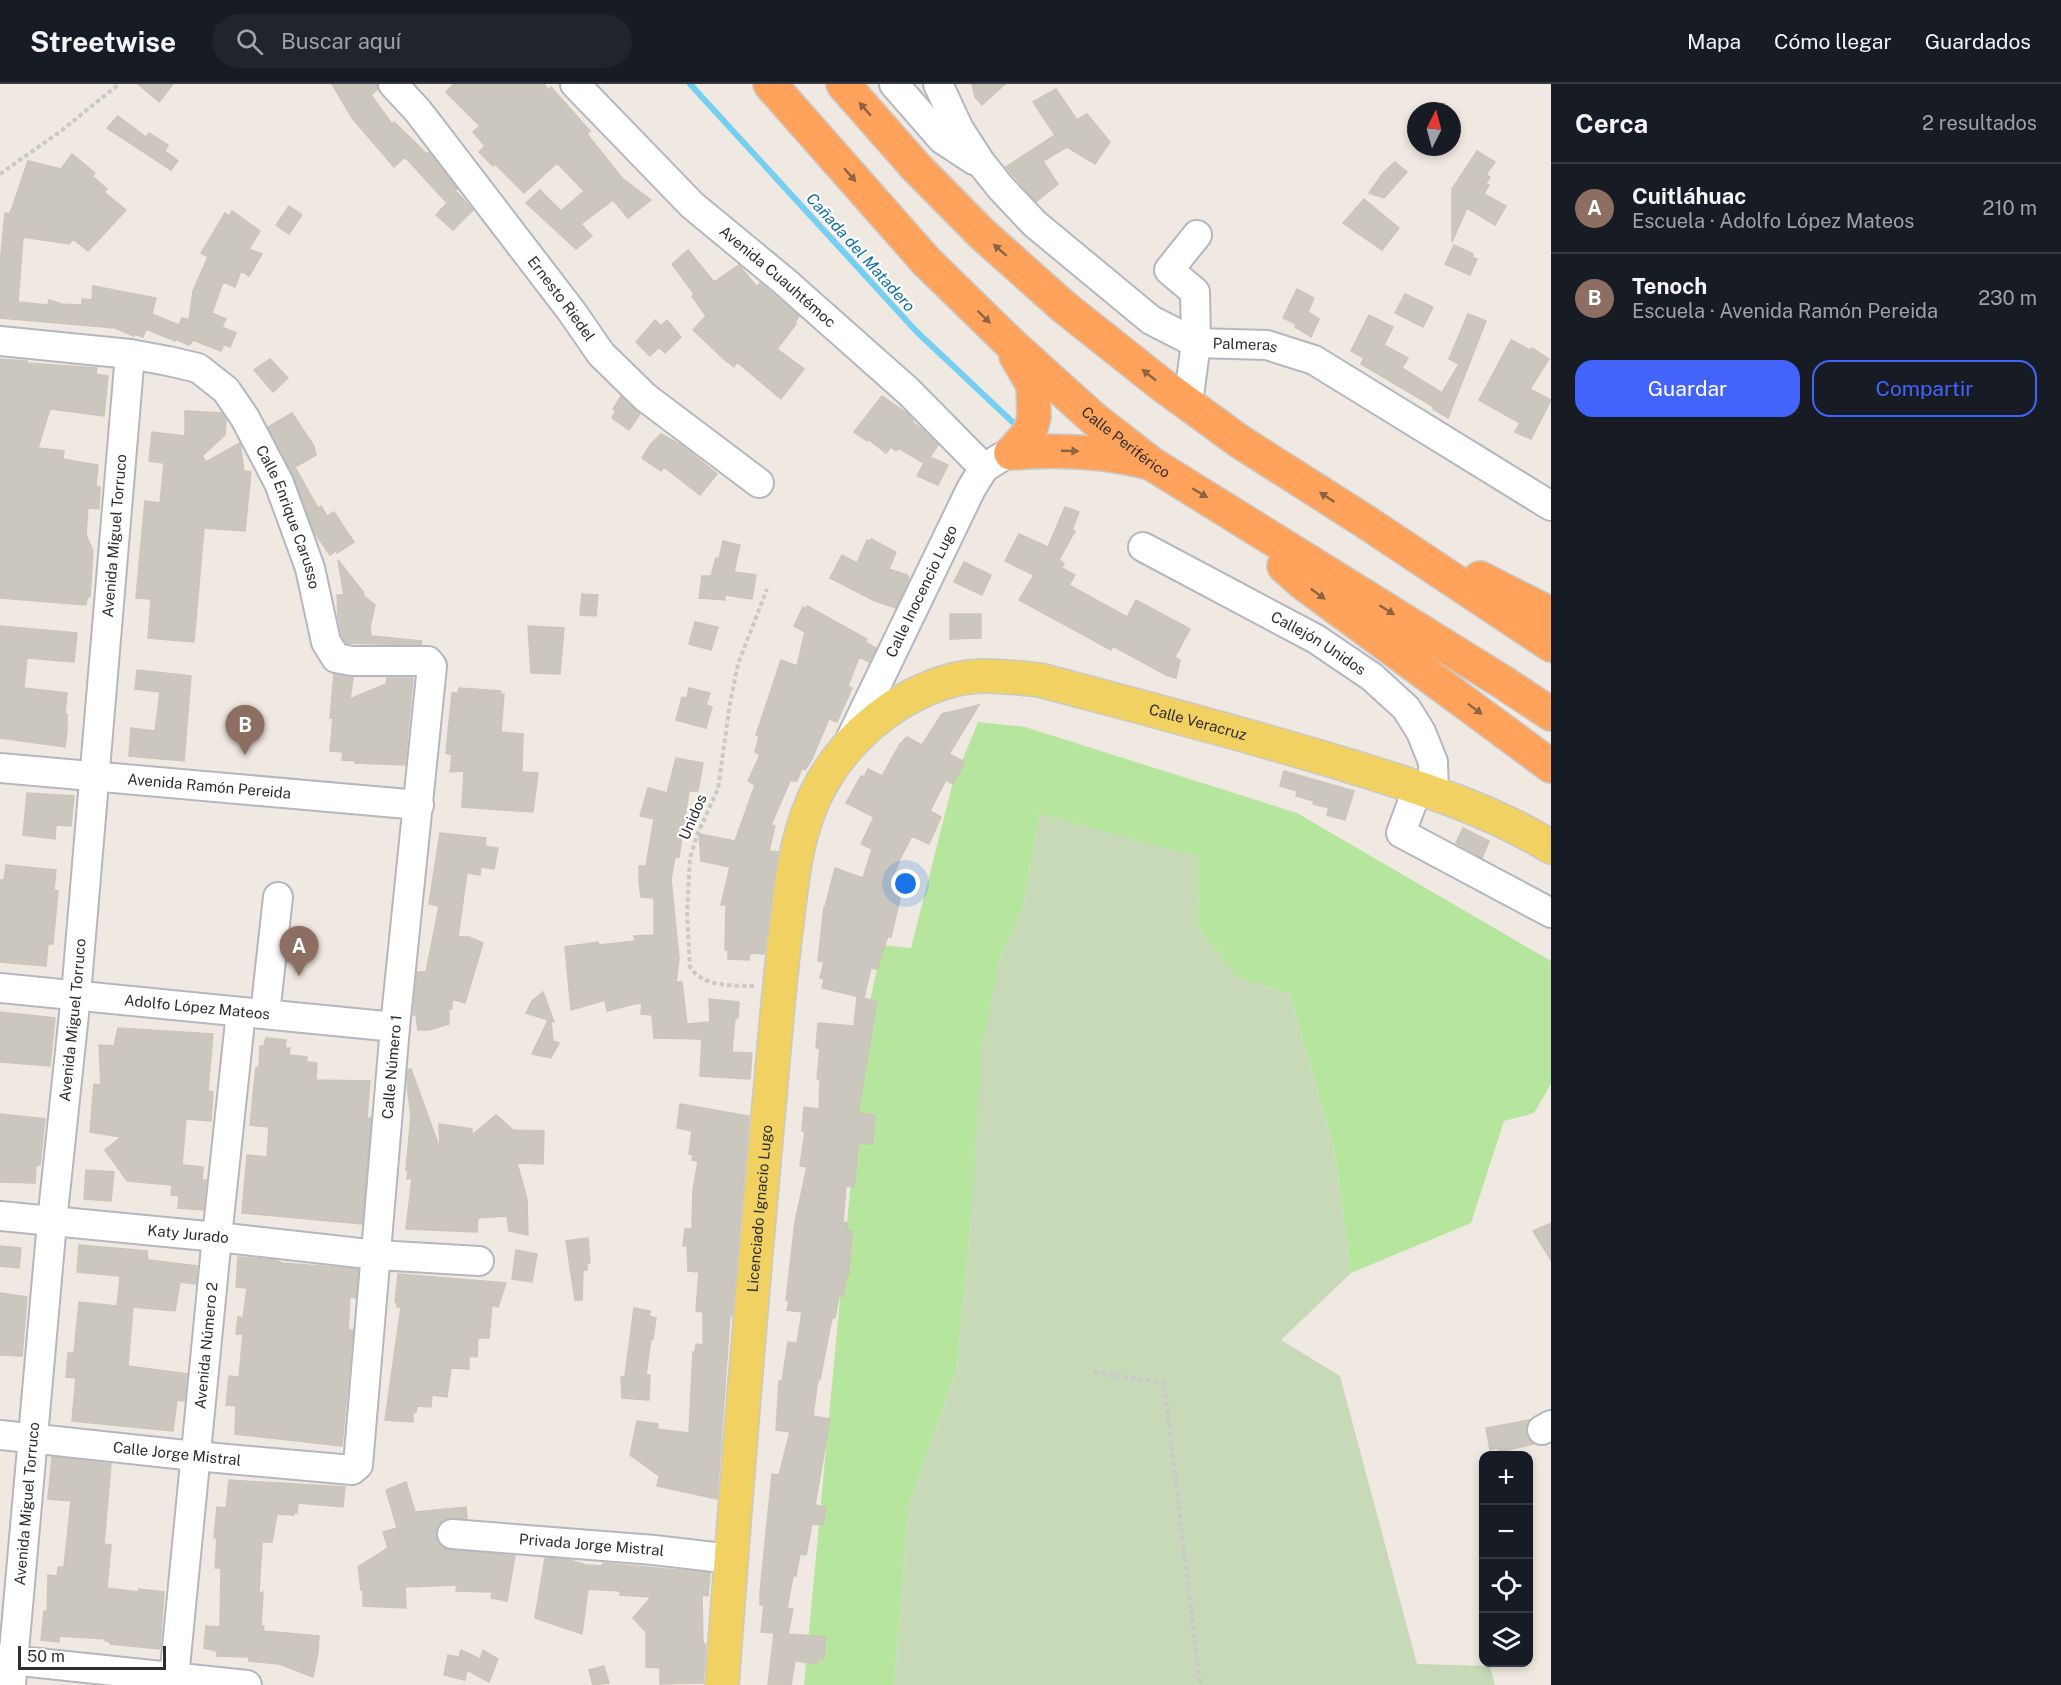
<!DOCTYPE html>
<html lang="es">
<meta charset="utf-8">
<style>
body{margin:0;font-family:"Public Sans",sans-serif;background:#20242c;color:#f1f3f6}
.controls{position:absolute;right:18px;bottom:18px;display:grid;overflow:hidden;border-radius:12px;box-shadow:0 3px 9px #0003}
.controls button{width:54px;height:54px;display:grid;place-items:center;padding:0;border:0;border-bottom:2px solid #363941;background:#171b24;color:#f1f3f6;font:30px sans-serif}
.compass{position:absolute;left:1407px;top:18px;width:54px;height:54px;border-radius:50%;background:#171b24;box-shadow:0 3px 9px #0003;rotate:6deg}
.scale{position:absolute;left:18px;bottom:15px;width:148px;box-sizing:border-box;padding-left:6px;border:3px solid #2e2e2e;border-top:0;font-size:16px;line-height:21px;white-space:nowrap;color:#2e2e2e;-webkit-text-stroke:4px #fff;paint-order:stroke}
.you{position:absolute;left:906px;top:800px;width:21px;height:21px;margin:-15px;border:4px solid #fff;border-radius:50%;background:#1a73e8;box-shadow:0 0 0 9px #1a73e833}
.badge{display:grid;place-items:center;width:39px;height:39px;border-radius:50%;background:#4264fb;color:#fff;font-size:20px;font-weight:700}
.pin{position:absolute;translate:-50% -50px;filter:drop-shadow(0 2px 3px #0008)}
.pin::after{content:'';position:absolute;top:32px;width:21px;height:18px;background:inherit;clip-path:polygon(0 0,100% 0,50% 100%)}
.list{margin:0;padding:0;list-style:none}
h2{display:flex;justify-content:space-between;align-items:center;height:78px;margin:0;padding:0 24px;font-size:26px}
h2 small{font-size:20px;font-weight:400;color:#9ea1a6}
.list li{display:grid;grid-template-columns:39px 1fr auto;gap:18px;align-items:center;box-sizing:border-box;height:90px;padding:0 24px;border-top:2px solid #363941}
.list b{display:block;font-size:22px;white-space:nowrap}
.list p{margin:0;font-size:20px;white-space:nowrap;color:#9ea1a6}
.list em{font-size:20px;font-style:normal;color:#9ea1a6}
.actions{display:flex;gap:12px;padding:18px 24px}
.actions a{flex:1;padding:14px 0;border:2px solid #4264fb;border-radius:18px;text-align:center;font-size:21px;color:#4264fb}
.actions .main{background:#4264fb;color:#fff}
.icon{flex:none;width:33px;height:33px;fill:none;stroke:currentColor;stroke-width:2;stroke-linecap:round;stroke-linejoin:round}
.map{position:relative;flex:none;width:1551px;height:1601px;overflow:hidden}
header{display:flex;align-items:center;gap:36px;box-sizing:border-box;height:84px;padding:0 30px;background:#171b24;border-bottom:2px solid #363941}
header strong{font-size:28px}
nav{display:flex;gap:33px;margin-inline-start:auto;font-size:21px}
.search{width:420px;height:54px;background:#20242c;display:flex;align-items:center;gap:15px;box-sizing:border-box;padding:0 21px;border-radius:33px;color:#9ea1a6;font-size:22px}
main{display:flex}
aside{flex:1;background:#171b24}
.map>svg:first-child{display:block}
.green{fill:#b6e59e}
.cemetery{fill:#c8d9b8}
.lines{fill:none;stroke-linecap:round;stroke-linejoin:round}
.stream{stroke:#75cff0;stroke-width:6}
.building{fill:#cbc7bf;stroke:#cbc5ba;stroke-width:1.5}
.minor-casing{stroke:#b4b7c1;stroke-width:32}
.major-casing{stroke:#c9c9c9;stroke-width:36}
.highway-casing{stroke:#c9c9c9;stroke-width:36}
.path{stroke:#c9c9c9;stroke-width:4;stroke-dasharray:4.5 3;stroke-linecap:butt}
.minor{stroke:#fff;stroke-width:28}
.major{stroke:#f2d163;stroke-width:33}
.highway{stroke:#ffa35c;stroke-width:33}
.oneway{fill:#8c6343}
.labels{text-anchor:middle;stroke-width:4.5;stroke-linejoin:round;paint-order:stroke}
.street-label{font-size:15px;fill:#2e2e2e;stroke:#fff}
.water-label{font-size:16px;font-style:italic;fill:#0d6fa3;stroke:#fff}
</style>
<header>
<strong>Streetwise</strong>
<div class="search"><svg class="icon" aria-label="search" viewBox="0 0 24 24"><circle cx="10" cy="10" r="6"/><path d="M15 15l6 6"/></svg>Buscar aquí</div>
<nav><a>Mapa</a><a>Cómo llegar</a><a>Guardados</a></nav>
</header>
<main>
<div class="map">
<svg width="1551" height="1601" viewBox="0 0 1551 1601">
<rect width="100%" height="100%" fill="#efe9e1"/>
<!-- green -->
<path class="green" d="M978,638L1025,643L1297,729L1551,877V1000L1534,1029L1504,1037L1471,1139L1351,1189L1335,1067L1290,910L1236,893L1198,842L1199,774L1040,730L1023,822L999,878L971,1133L957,1283L909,1421L894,1601H804L866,936L882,861L911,864L952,702Z"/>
<!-- cemetery -->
<path class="cemetery" d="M1040,730L1199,773L1198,842L1236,893L1290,910L1335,1067L1351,1189L1281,1256L1340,1292L1417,1580L1490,1582L1495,1601H894L909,1421L957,1283L971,1133L981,967L999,878L1023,822Z"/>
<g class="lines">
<!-- stream -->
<path class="stream" d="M690,0L916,247L1020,345"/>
</g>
<!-- building -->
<path class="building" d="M138,0H173L159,18Z
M332,0H377L378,5L371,11L392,40L394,38L427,70L429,68L457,105L455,106L473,126L453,146L436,131L447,119L405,73L394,83L352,34Z
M454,0H544L548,6L551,3L590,47L587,50L622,94L651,116L628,134L613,116L581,140L592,152L576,165L526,119L540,106L561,127L584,107L557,79L524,109L495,80L493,82L479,68L485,62L473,48L480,42L446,8Z
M972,0H1005L982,21L975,13Z
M1056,5L1077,36L1087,30L1110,58L1095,80L1067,63L1043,77L1058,100L1036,118L1006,83L1055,51L1033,18Z
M118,32L146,53L149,49L168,61L165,67L178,77L171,86L107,44Z
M1477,67L1495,78L1486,91L1490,93L1486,100L1489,101L1484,110L1506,122L1495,141L1467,124L1452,158V105Z
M72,70L95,89L92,92L107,105L104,108L126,126L88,167L73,155L69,160L23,153L18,218L48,221L49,216L62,220L82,221V215L92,216L93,202L156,214L152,230L179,241L182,234L189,236L193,207L208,173L201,169L225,129L230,132L232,127L260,147L249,165L262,170L249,192L241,187L235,203L223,198L212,229L226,235L222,243L236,249L230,263L224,260L221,267L193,256L189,261L175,255V257L146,245L143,253L134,250V252L115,244L0,234V181L5,129L9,130L12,124L28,77L61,85Z
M1395,78L1407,88L1384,114L1369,109L1383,89Z
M1364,115L1399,144L1382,166L1343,139Z
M289,122L302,131L289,150L276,141Z
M1454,161L1473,170L1472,173L1477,175L1470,191L1445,180Z
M688,166L714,198L739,181L757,203L760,199L799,232L795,239L796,240L777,265L804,285L781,315L737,278L734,283L726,277L693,246L706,232L692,212L694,210L672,180Z
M1297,205L1314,214L1308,228L1319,235L1311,253L1295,243L1296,240L1283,234Z
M1405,210L1433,223L1423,243L1395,229Z
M1468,230L1486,237L1448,334L1433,325L1434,323L1361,280L1364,274L1351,267L1369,231L1393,243L1384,261L1408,274L1402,284L1442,309L1459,280L1449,275Z
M655,236L661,242L667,236L681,253L665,269L659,263L650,272L636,258Z
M1511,256L1530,266L1532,264L1549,275L1530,305L1551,316L1531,355L1515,348L1520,339L1479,316Z
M0,275L27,277V279L97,284L96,290L108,292L104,332L50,325L38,364L64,367L63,375L98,381L96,402L100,403L99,425L88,424L86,451L93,467L90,513H87L86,521L0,514Z
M270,275L288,294L273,308L254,286Z
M621,312L640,330L629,346L612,334L616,326L613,325Z
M882,312L909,331L913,336L912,338L922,345L938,361L930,373L948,381L938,401L917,392L924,379L898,364L896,367L891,363L886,369L868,355L867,357L854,348Z
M185,327L222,329L226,336L225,351L202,372L206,378L240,359L244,387L251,388L245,447L204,444L194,558L148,554L151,515L136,514L145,417L160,419L164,379L149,377L152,348L185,352Z
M292,329L314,362L316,371L295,383L318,424L321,422L327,432L334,428L354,458L337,469V466L330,471L314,448L294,393L268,343Z
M661,350L683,362L717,390L700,411L664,383L661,387L642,374L650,361Z
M1065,423L1079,428L1072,446L1075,447L1059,476L1064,479L1062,484L1075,491L1069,501L1127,533L1136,516L1190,545L1175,573L1180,576L1176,594L1166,591L1113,562L1111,566L1019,516L1034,491L1005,477L1019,450L1048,463Z
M871,455L896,468L889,485L907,491L909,494L896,524L875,517L830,494L842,471L857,479L867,456L870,457Z
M723,457L740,461L734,488L756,491L752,515L725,511V516L699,514L702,492H711L716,474L719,475Z
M338,476L364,509L363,511L375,521L370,544L371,552L422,557L421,561L346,559L342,552L338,533L337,511H344Z
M964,478L991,491L982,511L954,498Z
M582,510L598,511L596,532L580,531Z
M807,522L867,555L865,558L876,564L869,578L859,573L848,602L852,604L837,638L829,635L811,677L805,686L802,684L797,697H790L771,741L775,742L769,767L778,768L764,870L750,869L749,876L728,875V866H725L726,821H721L730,783L701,777L699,750L735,757L755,701L748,697L760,671L755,668L759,653L756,651L781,576L797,582L805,548L794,542L803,523L806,525Z
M950,530H981V554L950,555Z
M695,538L718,543L711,566L689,560Z
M0,542L77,549L74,578L27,574L24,604L67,609L65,630H67V647L65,663L0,654Z
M528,542L564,544L560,590L531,589Z
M137,586L191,592L184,677L129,672L131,644L155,647L160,608L135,605Z
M334,590L353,594L350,615L386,600L387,594H413L405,681L355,679V677L342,676L343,668L330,667L333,634H330Z
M459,604L501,607L500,610H504L501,648L523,650L522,688L538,689L533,728L462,723L464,687L450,688L452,671L446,669L452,609H458Z
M689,604L710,609L706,621L712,623L706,644L676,636L682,613L687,614Z
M979,621L949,670L965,678L953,700L946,696L930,727L941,733L929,760L912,752L899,777L890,801L903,802L891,853L888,852L877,885L871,884L864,914L822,904L824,895L820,894L824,878L818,877L824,823H825L835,784L863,794L872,765L861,760L874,733L846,719L861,692L864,693L868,685L882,692L900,660L907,653L922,661L942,630Z
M676,674L703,679L698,707H689L679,773H675L671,795L679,875L676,898H682L687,940L710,938L709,915L739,918L738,934H735L732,968L752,969L750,995L700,992L702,955L654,954L652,931L641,930L642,918L607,927L605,916L571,926L565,863L598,858L599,861L635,857L634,852L654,851V814L641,813L639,799V782H646L654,735L640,732L648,704L667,709Z
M1284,687L1354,707L1345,736L1327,731L1329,724L1313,720L1314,717L1296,712L1297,707L1280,702Z
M27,709L74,712L71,742L56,741L55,755L23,751Z
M1463,744L1489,757L1482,774L1456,759Z
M440,749L486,754L485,762L498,764L494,785L481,783L480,791L467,789L458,853H469L483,859L465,919L452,915V925H449V940L429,946H418L416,931H413L417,888H426L439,822L429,820Z
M6,781L56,786L54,806L58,807L53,860H48L46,882L0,878V796H4Z
M543,908L554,938L551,937L553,957L559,959L551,974L532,970L548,936L526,929L532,917Z
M857,913L877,917L858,1029L875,1031L873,1060L859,1059L854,1103L846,1102L843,1138L848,1139L847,1146L852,1147L849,1191L847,1190L843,1213L839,1212L835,1234H832L820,1296L818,1295L813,1332L830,1335L815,1421L826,1423L823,1441L812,1440L806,1471L800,1470L796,1492H793L787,1524L793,1525L788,1550L826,1553L824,1575H818V1580L795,1577L791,1601H768L774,1549L784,1550L761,1548L764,1521H760V1509L772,1390L779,1391L790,1348L776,1346L779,1297H782L788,1258L797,1259L802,1228L787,1226L789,1217L786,1216L795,1138L807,1083L800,1082L805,1047H802L804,1023L819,1025L820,995H817L820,964H816L818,939L854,942Z
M0,928L55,934L50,982L0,978Z
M118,944L213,950L208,1007L213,1008L211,1037L186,1035L182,1081L203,1083L202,1096H206L203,1126L178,1124L179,1112L171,1111L172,1101L127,1097L105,1066L121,1053L90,1048L94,1000L101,1001L99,961L114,962Z
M266,954L286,956L285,964H290L289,971L307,973V978L317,979L316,996L370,997L367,1034H371L362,1140L242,1129L247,1071L267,1073L269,1043L250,1041L256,983H259L260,962H264Z
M411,985L440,1065L439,1040L472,1045V1051L496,1031L513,1046L544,1047L543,1080L517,1079L527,1115L528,1151L509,1147L507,1132L478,1134L477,1148L406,1145L412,1094L407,1095L408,1086H406L411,1032L407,1000L408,986Z
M680,1020L749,1032L732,1232H730L717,1415L657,1402L659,1392L630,1371L637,1337L658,1340L657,1345L689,1349L693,1268H695L696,1260L703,1261V1228L696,1227L699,1188L688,1187L687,1162H683L685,1145H692L693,1106L698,1077L692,1076L693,1071L689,1070L692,1047L677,1044Z
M0,1030L45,1035L40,1081H36L35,1099L0,1098Z
M86,1086L114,1088L111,1117L84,1115Z
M1551,1139V1176L1533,1147Z
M588,1154L590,1179H587V1186H583L582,1216H575L566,1157Z
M79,1161L147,1167L148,1176L197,1182L196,1200L180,1198L175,1227L133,1223L128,1282L187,1290L184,1317L177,1316L173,1347L72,1337L76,1294L66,1293L68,1269H74L79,1218L117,1222L120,1192L77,1188Z
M0,1162L21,1164L19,1184L0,1182Z
M516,1166L537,1170L532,1198L512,1195Z
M238,1173L275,1176L282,1179L358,1185L356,1214L350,1213L348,1246H353L342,1362L235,1350L236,1322L226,1321L229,1292L239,1293L243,1250H236L238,1233L243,1234L247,1204L236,1203Z
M398,1190L506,1199L498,1223L492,1221L489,1254H478L477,1273L469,1272V1285L451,1284L447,1313L432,1311L431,1323L417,1322L416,1328L413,1327V1338L385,1336L401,1223H397V1219L395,1218Z
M0,1209L27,1213L22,1272L0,1271Z
M634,1224L650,1227L649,1232L656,1234L653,1255L651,1254L646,1291H650L649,1316L622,1314L621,1293L625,1292Z
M1529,1336L1526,1346L1527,1353L1533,1360L1499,1368L1498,1364L1490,1366L1486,1344Z
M52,1373L111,1380L104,1460L111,1461L107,1504L138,1508L139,1505L164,1508L160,1565L110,1560V1558L105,1557V1555L59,1552V1558L41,1556L44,1527L47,1528L48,1491L57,1492L58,1483H64L71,1417L48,1415Z
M229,1396L345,1403L343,1423L298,1419L297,1429L295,1428L294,1431L277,1430L272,1458H262L259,1510L263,1508L261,1542H264L263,1547L319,1552L318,1568L313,1593L279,1580L249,1577V1573L217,1572V1567L204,1564L206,1542L220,1543L221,1484H215L217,1454H214L217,1423L226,1424Z
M406,1398L415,1428L466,1423L467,1435H445L438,1441L436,1448L437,1457L443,1464L451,1466L515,1472L507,1517L491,1514L492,1508L456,1507L457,1501L405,1503L406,1524L363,1522V1506H361L358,1483L388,1464L383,1448L397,1444L386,1406Z
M545,1474L570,1476L586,1481L603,1482V1479L710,1489L708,1512L702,1511L703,1560H706L703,1599L660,1600V1584L646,1583V1548L633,1534L651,1513L620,1511V1507L588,1505L582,1550L535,1534Z
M461,1566L480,1575L483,1566L498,1575L489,1598L467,1586L465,1596L444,1591L448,1571L459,1573Z
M604,1582L609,1599L593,1601L589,1586Z"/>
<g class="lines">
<defs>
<g id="minor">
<path id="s1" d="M393,0L418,27L572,228L601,270L645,313L759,399"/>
<path id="s2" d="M575,0L692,121L784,197L908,307L984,384"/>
<path d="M894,0L942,55L974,76"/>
<path id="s3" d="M938,0L959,45L981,79L1001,104L1035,140L1151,236L1196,259L1267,261L1314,276L1551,422"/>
<path id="s4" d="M0,257L130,270L168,277L198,284L226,306L245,334L279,399L310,484L326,558L336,574L352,577H428L432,582L395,943L358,1381L352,1386L195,1372L0,1351"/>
<path d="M1188,319L1196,259L1195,208L1169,186L1197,151"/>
<path id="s5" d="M1143,463L1316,555L1372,593L1406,624L1421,648L1433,678L1434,708"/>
<path id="s6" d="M850,656L971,405L984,384L1000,374"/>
<path id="s7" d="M0,684L419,721"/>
<path d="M1418,703L1401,749L1551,829"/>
<path id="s8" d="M0,904L395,943"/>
<path d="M265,930L278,813"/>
<path id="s9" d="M0,1132L217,1153L377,1171L479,1177"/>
<path d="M1542,1346L1551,1341"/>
<path id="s10" d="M452,1450L654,1466L731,1475"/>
<path d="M0,1575L247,1601"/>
<path id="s11" d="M174,1594L217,1153L241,928"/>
<path id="s12" d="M11,1601L52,1138L76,911L130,270"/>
</g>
<g id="major">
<path id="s13" d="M722,1601C736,1404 752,1207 770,1010C775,955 779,901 786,846C792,796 796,744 822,699C849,651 899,610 953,596C981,589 1011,593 1040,596C1144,624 1249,651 1353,683C1420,704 1490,725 1551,763"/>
</g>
<g id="highway">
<path id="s14" d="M770,0L926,177L1009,258L1093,334L1152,380L1501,597L1551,630"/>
<path d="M843,0L915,82L981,149L1064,223L1161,300L1239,357L1366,438L1551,561"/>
<path d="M1011,369C1057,365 1102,367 1146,378"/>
<path d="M1011,369L1030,348L1034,333L1033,301L1016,272"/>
<path d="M1284,482L1303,499L1551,682"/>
<path d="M1480,494L1551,530"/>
</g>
</defs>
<!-- minor casing -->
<use href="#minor" class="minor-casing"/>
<!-- major casing -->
<use href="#major" class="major-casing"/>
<!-- highway casing -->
<use href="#highway" class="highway-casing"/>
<!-- path -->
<path class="path" d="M0,90L61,47L119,0
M754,902C732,901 704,904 690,883L687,829L690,774L697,751L718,705L730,619L738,580L767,505
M1094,1288L1164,1299L1200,1601"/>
<!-- minor -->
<use href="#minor" class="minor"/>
<!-- major -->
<use href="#major" class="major"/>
<!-- highway -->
<use href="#highway" class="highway"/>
</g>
<!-- one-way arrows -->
<defs><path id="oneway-solid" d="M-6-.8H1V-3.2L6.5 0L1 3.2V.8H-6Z" transform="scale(1.5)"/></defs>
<g class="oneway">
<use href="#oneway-solid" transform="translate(865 25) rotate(-131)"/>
<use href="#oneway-solid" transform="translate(850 91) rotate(49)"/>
<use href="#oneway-solid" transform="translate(1000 166) rotate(-139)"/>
<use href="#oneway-solid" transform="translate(984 233) rotate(44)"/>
<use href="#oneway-solid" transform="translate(1149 291) rotate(-141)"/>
<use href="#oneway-solid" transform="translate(1070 367) rotate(2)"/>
<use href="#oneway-solid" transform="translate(1200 409) rotate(31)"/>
<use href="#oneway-solid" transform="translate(1327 413) rotate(-147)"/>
<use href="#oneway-solid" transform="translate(1318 510) rotate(36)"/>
<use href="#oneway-solid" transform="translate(1387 526) rotate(32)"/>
<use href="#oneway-solid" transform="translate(1475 625) rotate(37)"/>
</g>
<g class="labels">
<!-- street labels -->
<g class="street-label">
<text dy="5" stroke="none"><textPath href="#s2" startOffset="280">Avenida Cuauhtémoc</textPath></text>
<text dy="5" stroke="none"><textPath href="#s1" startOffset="273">Ernesto Riedel</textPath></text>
<text dy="5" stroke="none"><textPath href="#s3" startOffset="422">Palmeras</textPath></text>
<text dy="5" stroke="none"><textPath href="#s14" startOffset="506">Calle Periférico</textPath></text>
<text dy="5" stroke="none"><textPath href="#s4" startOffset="378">Calle Enrique Carusso</textPath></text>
<text dy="5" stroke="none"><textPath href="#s12" startOffset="1154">Avenida Miguel Torruco</textPath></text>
<text dy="5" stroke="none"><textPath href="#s6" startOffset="165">Calle Inocencio Lugo</textPath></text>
<text dy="5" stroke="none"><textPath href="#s5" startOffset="200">Callejón Unidos</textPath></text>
<text dy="5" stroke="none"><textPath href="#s13" startOffset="1332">Calle Veracruz</textPath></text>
<text dy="5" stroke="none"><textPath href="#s7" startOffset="210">Avenida Ramón Pereida</textPath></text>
<text transform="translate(693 733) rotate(-67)" y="5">Unidos</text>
<text dy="5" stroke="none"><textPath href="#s8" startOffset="198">Adolfo López Mateos</textPath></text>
<text dy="5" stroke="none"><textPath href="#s12" startOffset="668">Avenida Miguel Torruco</textPath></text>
<text transform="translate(392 983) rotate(-85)" y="5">Calle Número 1</text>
<text dy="5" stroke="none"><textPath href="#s13" startOffset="478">Licenciado Ignacio Lugo</textPath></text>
<text dy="5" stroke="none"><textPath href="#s9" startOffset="189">Katy Jurado</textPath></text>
<text dy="5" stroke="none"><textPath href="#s11" startOffset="334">Avenida Número 2</textPath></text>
<text transform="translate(177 1370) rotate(6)" y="5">Calle Jorge Mistral</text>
<text dy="5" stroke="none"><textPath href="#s12" startOffset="182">Avenida Miguel Torruco</textPath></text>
<text dy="5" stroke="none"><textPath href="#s10" startOffset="140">Privada Jorge Mistral</textPath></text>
</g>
<!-- water labels -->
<g class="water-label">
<text transform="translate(861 168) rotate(48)" y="6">Cañada del Matadero</text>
</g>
</g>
</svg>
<div class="controls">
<button>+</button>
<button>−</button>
<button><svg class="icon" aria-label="locate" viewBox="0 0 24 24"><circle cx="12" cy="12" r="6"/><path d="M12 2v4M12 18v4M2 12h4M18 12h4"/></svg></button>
<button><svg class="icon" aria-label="layers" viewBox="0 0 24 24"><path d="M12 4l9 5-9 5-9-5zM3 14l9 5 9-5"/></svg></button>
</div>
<svg class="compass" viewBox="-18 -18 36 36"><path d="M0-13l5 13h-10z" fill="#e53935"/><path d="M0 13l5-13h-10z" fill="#9ea1a6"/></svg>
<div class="scale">50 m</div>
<div class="you"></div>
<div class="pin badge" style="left:299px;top:892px;background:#8d6e63">A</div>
<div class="pin badge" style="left:245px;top:671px;background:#8d6e63">B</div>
</div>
<aside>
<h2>Cerca<small>2 resultados</small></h2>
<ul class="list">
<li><span class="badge" style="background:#8d6e63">A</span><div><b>Cuitláhuac</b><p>Escuela · Adolfo López Mateos</p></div><em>210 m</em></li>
<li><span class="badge" style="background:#8d6e63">B</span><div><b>Tenoch</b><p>Escuela · Avenida Ramón Pereida</p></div><em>230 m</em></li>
</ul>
<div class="actions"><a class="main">Guardar</a><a>Compartir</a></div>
</aside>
</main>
